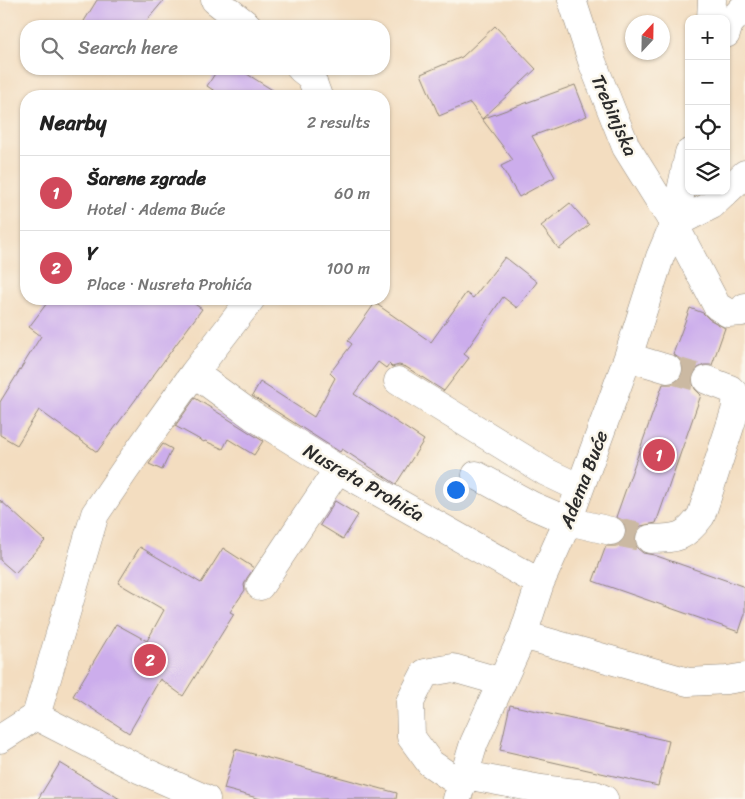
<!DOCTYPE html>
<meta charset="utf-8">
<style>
body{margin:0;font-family:Sriracha,sans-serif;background:#f6f6f6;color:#222}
.controls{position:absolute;right:15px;top:15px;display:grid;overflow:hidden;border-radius:10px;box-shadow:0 1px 4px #0004}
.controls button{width:45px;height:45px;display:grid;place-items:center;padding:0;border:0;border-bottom:1px solid #e0e0e0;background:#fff;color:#222;font:25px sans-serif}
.compass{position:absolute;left:625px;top:15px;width:45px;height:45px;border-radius:50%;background:#fff;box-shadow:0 1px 4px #0004;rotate:22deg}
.you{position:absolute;left:455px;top:489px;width:18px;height:18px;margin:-12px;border:4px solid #fff;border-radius:50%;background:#1a73e8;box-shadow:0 0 0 8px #1a73e833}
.badge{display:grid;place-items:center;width:32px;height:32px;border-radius:50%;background:#d1495b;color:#fff;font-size:16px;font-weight:700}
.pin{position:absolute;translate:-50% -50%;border:2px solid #fff;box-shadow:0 1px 5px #0006}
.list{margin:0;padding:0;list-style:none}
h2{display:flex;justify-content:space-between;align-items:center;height:65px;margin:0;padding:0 20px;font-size:21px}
h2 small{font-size:16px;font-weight:400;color:#767676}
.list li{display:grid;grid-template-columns:32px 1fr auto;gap:15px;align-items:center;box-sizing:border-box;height:75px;padding:0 20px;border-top:1px solid #e0e0e0}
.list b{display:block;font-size:19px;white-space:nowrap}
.list p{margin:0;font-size:16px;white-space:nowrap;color:#767676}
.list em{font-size:16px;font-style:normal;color:#767676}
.icon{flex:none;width:28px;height:28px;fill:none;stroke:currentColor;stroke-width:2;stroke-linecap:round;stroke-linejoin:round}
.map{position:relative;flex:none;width:745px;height:799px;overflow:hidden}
.search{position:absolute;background:#fff;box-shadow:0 1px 4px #0004;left:20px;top:20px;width:370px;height:55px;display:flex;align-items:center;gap:12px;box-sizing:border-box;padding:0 18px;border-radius:20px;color:#767676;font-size:19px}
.panel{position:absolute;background:#fff;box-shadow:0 1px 4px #0004;left:20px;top:90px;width:370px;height:215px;border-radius:20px}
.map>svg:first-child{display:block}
.building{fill:#ccadec}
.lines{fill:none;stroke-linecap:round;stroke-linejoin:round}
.minor-tunnel{stroke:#cbb9a2;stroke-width:28;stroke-dasharray:28 14;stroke-linecap:butt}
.minor-casing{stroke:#8f8476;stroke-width:29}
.minor{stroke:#fff;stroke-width:28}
.labels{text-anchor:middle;stroke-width:5;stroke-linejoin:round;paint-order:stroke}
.street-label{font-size:19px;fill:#2b2b2b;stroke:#fbf7ec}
</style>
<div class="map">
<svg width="745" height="799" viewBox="0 0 745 799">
<rect width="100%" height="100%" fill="#fbf7ec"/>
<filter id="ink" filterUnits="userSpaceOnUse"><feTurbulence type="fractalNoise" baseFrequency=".02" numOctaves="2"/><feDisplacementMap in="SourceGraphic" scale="10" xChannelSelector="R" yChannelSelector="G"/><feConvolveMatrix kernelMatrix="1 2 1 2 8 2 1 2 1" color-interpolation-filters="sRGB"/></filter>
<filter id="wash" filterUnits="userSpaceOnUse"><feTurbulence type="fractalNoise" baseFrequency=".0096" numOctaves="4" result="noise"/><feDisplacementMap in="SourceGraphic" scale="20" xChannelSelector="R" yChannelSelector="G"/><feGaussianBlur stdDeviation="1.12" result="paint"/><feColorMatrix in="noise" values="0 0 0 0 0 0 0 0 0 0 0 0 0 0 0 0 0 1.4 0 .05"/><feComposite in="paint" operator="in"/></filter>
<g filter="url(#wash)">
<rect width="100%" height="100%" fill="#f3ddc0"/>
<g id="blocks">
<!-- building -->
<path class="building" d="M97,0H164L142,26H81Z
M495,26L536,69L482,119L575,85L587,116L532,136L555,177L519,197L501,166L513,160L470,103L439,116L421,74L462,57Z
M218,69H239L282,96H222L207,86Z
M570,203L589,225L559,249L541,226Z
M505,257L537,282L517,308L503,297L464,354L469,358L444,391L406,367L399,365L392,367L389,364L386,368L378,362L354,394L424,440L396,484L342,449L340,452L252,396L260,382L314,417L335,378L330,373L352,344L348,341L375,303L431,342L466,293L473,298Z
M50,299H187L202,309L97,452L39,410L17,445L0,435V402L41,336L29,327Z
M690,308L703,313L709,319L725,328L712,365H704L698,368L692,375V382L695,389L701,395L656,523L641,526L636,532L634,540L637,548L643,553L654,555L745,587V614L739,632L593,581L606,546H616L622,542L626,535V526L622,520L616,517L663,384H672L678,381L683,374V365L680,359L673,354Z
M195,398L263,441L254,455L228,439L223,449L205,441L204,442L175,426Z
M163,444L172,449L162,470L149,464Z
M0,500L45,541L15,573L0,560Z
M335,501L358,515L343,539L320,525Z
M140,547L201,583L223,548L254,568L247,578L244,585L245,590L230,612L234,614L183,696L160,679L129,733L73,696L116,624L147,641L164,610L118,583Z
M510,705L669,741L658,786L500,750Z
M235,749L397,793L396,799H261L224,789Z
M60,763L120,799H38Z"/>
</g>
</g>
<g filter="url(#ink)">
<use href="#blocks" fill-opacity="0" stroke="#8f8476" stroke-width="1"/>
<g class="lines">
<!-- minor-tunnel -->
<path class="minor-tunnel" d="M668,369L707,380
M611,531L650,539"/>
<defs>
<path id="minor" d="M215,0L248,26
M572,0L593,64L626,147L674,224L717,306L728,313L742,312L745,307
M711,19L712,0
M726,34L729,24L745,6
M301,69L311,77L318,96
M674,224L712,205L745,174
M628,357L668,369
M194,373L253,416L338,469L540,583
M398,381L546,472L580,488
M476,475L531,505L568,521L611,531
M650,539C677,538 684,539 701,516L735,411L737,396L730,389L707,380
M260,586L338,469
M523,635L688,682L727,680L745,677
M36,716L141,770L206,799
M0,739L36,716L95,514L125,470L194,373L251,299
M465,775L541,789L595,795L604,799
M462,785L430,763L411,737L410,702L425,673L453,668L502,682
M457,799L474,743L523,635L540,583L568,521L628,357L660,257L674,224L689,153"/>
</defs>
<!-- minor casing -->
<use href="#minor" class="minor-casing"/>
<!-- minor -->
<use href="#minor" class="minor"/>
</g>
</g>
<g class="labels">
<!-- street labels -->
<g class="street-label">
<text transform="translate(615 115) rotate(66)" y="7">Trebinjska</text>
<text transform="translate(583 479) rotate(-69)" y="7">Adema Buće</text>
<text transform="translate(364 482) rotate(30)" y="7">Nusreta Prohića</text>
</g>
</g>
</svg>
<div class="controls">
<button>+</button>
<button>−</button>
<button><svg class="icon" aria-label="locate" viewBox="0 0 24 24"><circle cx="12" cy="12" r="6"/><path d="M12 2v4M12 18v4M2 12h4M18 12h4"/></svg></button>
<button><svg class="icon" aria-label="layers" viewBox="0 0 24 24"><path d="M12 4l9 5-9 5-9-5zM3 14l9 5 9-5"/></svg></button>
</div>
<svg class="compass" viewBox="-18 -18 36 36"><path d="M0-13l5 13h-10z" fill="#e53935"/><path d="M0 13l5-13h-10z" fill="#767676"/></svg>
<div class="you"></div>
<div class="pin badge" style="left:659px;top:455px">1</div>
<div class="pin badge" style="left:150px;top:660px">2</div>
<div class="search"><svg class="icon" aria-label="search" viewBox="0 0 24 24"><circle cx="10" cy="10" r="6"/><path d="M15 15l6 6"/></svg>Search here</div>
<section class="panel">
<h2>Nearby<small>2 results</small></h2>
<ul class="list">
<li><span class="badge">1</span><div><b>Šarene zgrade</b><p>Hotel · Adema Buće</p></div><em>60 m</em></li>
<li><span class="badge">2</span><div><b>Y</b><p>Place · Nusreta Prohića</p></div><em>100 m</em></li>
</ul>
</section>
</div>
